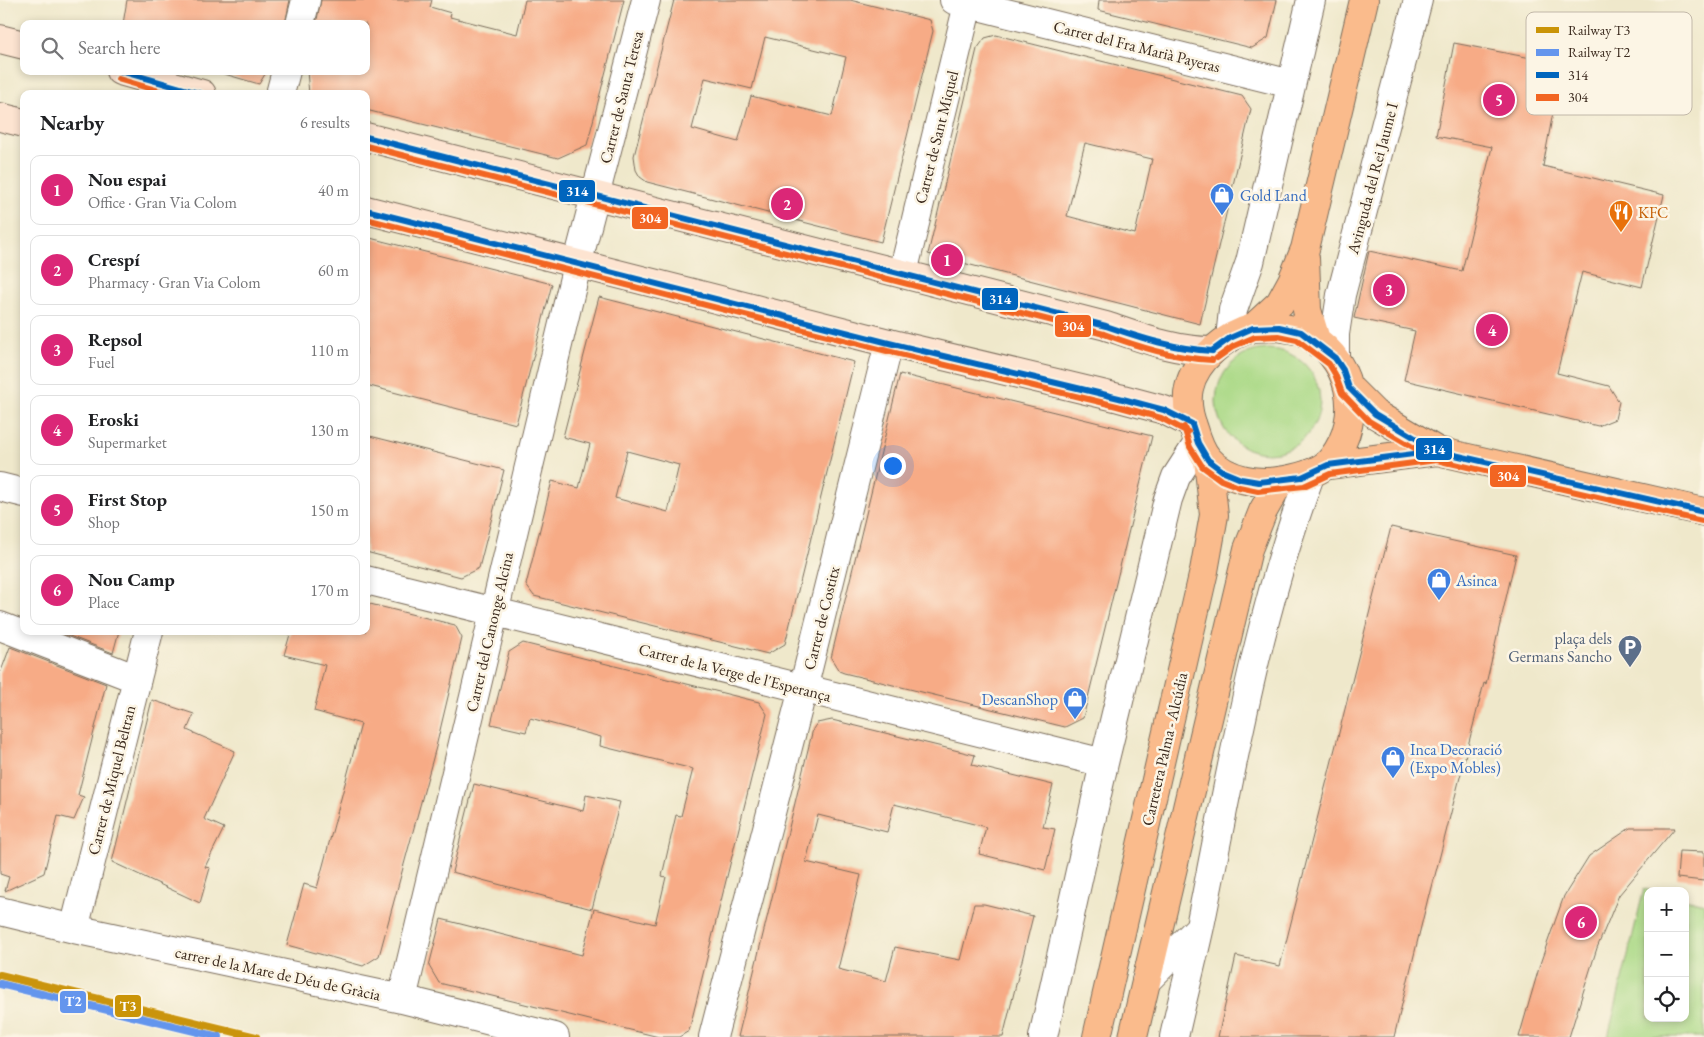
<!DOCTYPE html>
<meta charset="utf-8">
<style>
body{margin:0;font-family:"EB Garamond",serif;background:#f2f2f2;color:#202124}
.controls{position:absolute;right:15px;bottom:15px;display:grid;overflow:hidden;border-radius:10px;box-shadow:0 2px 8px #0003}
.controls button{width:45px;height:45px;display:grid;place-items:center;padding:0;border:0;border-bottom:1px solid #e0e0e0;background:#fff;color:#202124;font:25px sans-serif}
.you{position:absolute;left:892px;top:465px;width:18px;height:18px;margin:-12px;border:4px solid #fff;border-radius:50%;background:#1a73e8;box-shadow:0 0 0 8px #1a73e833}
.badge{display:grid;place-items:center;width:32px;height:32px;border-radius:50%;background:#db2777;color:#fff;font-size:16px;font-weight:700}
.pin{position:absolute;translate:-50% -50%;border:2px solid #fff;box-shadow:0 1px 5px #0006}
.list{margin:0;padding:0;list-style:none}
h2{display:flex;justify-content:space-between;align-items:center;height:65px;margin:0;padding:0 20px;font-size:21px}
h2 small{font-size:16px;font-weight:400;color:#757577}
.list li{display:grid;grid-template-columns:32px 1fr auto;gap:15px;align-items:center;box-sizing:border-box;height:70px;margin:0 10px 10px;padding:0 10px;border:1px solid #e0e0e0;border-radius:10px}
.list b{display:block;font-size:19px;white-space:nowrap}
.list p{margin:0;font-size:16px;white-space:nowrap;color:#757577}
.list em{font-size:16px;font-style:normal;color:#757577}
.icon{flex:none;width:28px;height:28px;fill:none;stroke:currentColor;stroke-width:2;stroke-linecap:round;stroke-linejoin:round}
.map{position:relative;flex:none;width:1704px;height:1037px;overflow:hidden}
.search{position:absolute;background:#fff;box-shadow:0 2px 8px #0003;left:20px;top:20px;width:350px;height:55px;display:flex;align-items:center;gap:12px;box-sizing:border-box;padding:0 18px;border-radius:10px;color:#757577;font-size:19px}
.panel{position:absolute;background:#fff;box-shadow:0 2px 8px #0003;left:20px;top:90px;width:350px;height:545px;border-radius:10px}
.map>svg:first-child{display:block}
.green{fill:#aad986;stroke:#728252}
.building{fill:#f7ab86;fill-rule:evenodd}
.lines{fill:none;stroke-linecap:round;stroke-linejoin:round}
.minor-casing{stroke:#7a6c5b;stroke-width:30}
.secondary-casing{stroke:#7a6c5b;stroke-width:30}
.primary-casing{stroke:#7a6c5b;stroke-width:30}
.trunk-casing{stroke:#7a6c5b;stroke-width:30}
.minor{stroke:#fff;stroke-width:28}
.secondary{stroke:#fde4d1;stroke-width:28}
.primary{stroke:#fabb8c;stroke-width:28}
.trunk{stroke:#fabb8c;stroke-width:28}
.bus-1-casing{stroke:#fcf5e5;stroke-width:10}
.bus-2-casing{stroke:#fcf5e5;stroke-width:10}
.bus-1{stroke:#0065bd;stroke-width:6}
.bus-2{stroke:#f26522;stroke-width:6}
.rail-1-casing{stroke:#fcf5e5;stroke-width:11}
.rail-2-casing{stroke:#fcf5e5;stroke-width:11}
.rail-1{stroke:#ca9408;stroke-width:8}
.rail-2{stroke:#6495ed;stroke-width:8}
.labels{text-anchor:middle;stroke-width:5;stroke-linejoin:round;paint-order:stroke}
.street-label{font-size:16px;fill:#3b2a1e;stroke:#fcf5e5}
.shop-label{font-size:16px;fill:#366cbe;stroke:#fcf5e5;text-anchor:start}
.food-label{font-size:16px;fill:#c56008;stroke:#fcf5e5;text-anchor:start}
.service-label{font-size:16px;fill:#4e5e75;stroke:#fcf5e5;text-anchor:end}
.key{fill:#fcf5e5;stroke:#c2b8a9;stroke-width:1}
.key-label{font-size:14px;fill:#3b2a1e}
.line-badge{stroke:#fcf5e5;stroke-width:2}
.badge-label{font-size:14px;text-anchor:middle;font-weight:bold;fill:#fff}
</style>
<div class="map">
<svg width="1704" height="1037" viewBox="0 0 1704 1037">
<rect width="100%" height="100%" fill="#fcf5e5"/>
<filter id="ink" filterUnits="userSpaceOnUse"><feTurbulence type="fractalNoise" baseFrequency=".02" numOctaves="2"/><feDisplacementMap in="SourceGraphic" scale="10" xChannelSelector="R" yChannelSelector="G"/><feConvolveMatrix kernelMatrix="1 2 1 2 8 2 1 2 1" color-interpolation-filters="sRGB"/></filter>
<filter id="wash" filterUnits="userSpaceOnUse"><feTurbulence type="fractalNoise" baseFrequency=".0096" numOctaves="4" result="noise"/><feDisplacementMap in="SourceGraphic" scale="20" xChannelSelector="R" yChannelSelector="G"/><feGaussianBlur stdDeviation="1.12" result="paint"/><feColorMatrix in="noise" values="0 0 0 0 0 0 0 0 0 0 0 0 0 0 0 0 0 1.4 0 .05"/><feComposite in="paint" operator="in"/></filter>
<g filter="url(#wash)">
<rect width="100%" height="100%" fill="#efe8cb"/>
<!-- green -->
<path class="green" d="M1216 401a52 52 0 1 1 104 0a52 52 0 1 1-104 0Z
M1644,889L1653,891H1648V1018H1685V899L1704,903V1037H1608Z"/>
<g id="blocks">
<!-- building -->
<path class="building" d="M127,0H290L285,24H123Z
M321,0H432L430,7L451,13L450,17L517,34L525,0H624L587,145L558,158L366,110V94H309L307,71H366V24H316Z
M674,0H850L930,20L933,31L881,242L647,182L640,177L636,170L634,156ZM765,37L846,57L832,116L751,96L738,142L692,129L705,78L752,89Z
M1099,0H1277L1268,38L1252,48L1098,10Z
M996,35L1242,96L1251,109L1200,324L928,254L977,49L985,38ZM1085,143L1152,159L1135,234L1067,216Z
M1454,43L1562,64L1543,166L1664,195L1642,287L1582,272L1557,373L1609,386L1619,402L1615,419L1598,426L1404,380L1415,331L1354,318L1369,251L1462,271L1492,147L1436,136Z
M214,71H267L259,84Z
M366,237L552,284L516,424L366,385Z
M599,297L854,362L785,644L768,654L534,596L526,585L552,481L579,488L590,444L563,437ZM627,451L679,465L668,512L615,498Z
M900,374L1152,436L1083,718L1065,727L844,673L839,671L831,658Z
M366,435L504,470L479,568L461,577L366,552Z
M1391,527L1516,555L1486,684L1484,683L1430,895L1429,894L1394,1037H1218L1236,956L1280,966Z
M366,603L455,625L462,638L436,747L379,956L363,966L287,945L304,884L317,888L361,724L314,711L325,665L284,655L291,631H366Z
M57,631H119L113,653Z
M523,643L759,702L767,714L689,1031L679,1037H659L439,983L429,966L441,919L582,955L594,909L655,924L666,877L662,876L676,815L681,816L693,769L600,746L601,737L530,718L526,732L491,724L509,652Z
M10,647L106,684L78,795L84,797L74,820L58,816L44,873L5,891L9,877L0,874V674Z
M152,700L194,714L187,730L235,751L204,819L224,828L205,867L210,868L200,903L112,862Z
M832,720L975,755L972,765L1053,785L1043,827L1055,829L1045,870L979,854L986,827L894,804L887,832L818,815L806,862L861,875L838,969L886,981L895,947L960,960L974,904H984L1033,916L1003,1037H738L813,729L817,723Z
M474,784L583,811L586,795L620,802L592,909L452,872Z
M1630,828H1675L1619,895L1597,948L1569,1037H1519L1541,961L1564,896L1589,856Z
M1679,851L1704,852V881L1677,878Z"/>
</g>
</g>
<g filter="url(#ink)">
<use href="#blocks" fill-opacity="0" stroke="#7a6c5b" stroke-width="1"/>
<g class="lines">
<defs>
<path id="minor" d="M954,0L1291,84
M300,24L306,0
M280,94L286,71
M903,273L969,0
M1230,338L1233,310L1250,262L1311,0
M1335,358V334L1341,295L1418,0
M0,487L24,493
M366,580L1104,763
M0,626L137,679
M0,911L74,929L402,999L555,1037
M74,929L149,631
M1146,981L1199,928
M402,999L577,265L646,0
M713,1037L803,689L889,343
M1043,1037L1104,763L1168,499L1176,477L1198,443
M1174,1037C1182,1000 1192,963 1200,926C1231,773 1256,620 1311,473"/>
<path id="secondary" d="M0,39L24,45
M120,71L202,94
M0,117L24,123
M366,137L1106,326C1142,338 1174,351 1212,351
M366,210L889,343L1119,398L1164,410L1192,424"/>
<path id="primary" d="M1349,388L1375,414L1437,451L1704,512
M1328,465L1437,451"/>
<path id="trunk" d="M1305,258L1307,310L1317,343
M1279,327C1286,329 1295,329 1301,332C1352,354 1365,417 1332,459C1322,472 1302,477 1285,480C1260,485 1227,481 1208,459C1201,451 1197,439 1194,429C1189,416 1186,401 1189,388C1195,360 1226,335 1253,328C1261,327 1271,328 1279,327Z
M1253,328L1280,303L1292,281L1305,249L1364,0
M1097,1037L1204,571L1214,515L1208,460
M1133,1037L1248,549L1263,511L1280,481"/>
</defs>
<!-- minor casing -->
<use href="#minor" class="minor-casing"/>
<!-- secondary casing -->
<use href="#secondary" class="secondary-casing"/>
<!-- primary casing -->
<use href="#primary" class="primary-casing"/>
<!-- trunk casing -->
<use href="#trunk" class="trunk-casing"/>
<!-- minor -->
<use href="#minor" class="minor"/>
<!-- secondary -->
<use href="#secondary" class="secondary"/>
<!-- primary -->
<use href="#primary" class="primary"/>
<!-- trunk -->
<use href="#trunk" class="trunk"/>
<defs>
<path id="bus-1" d="M121,71L201,94
M366,137L1106,326C1141,338 1175,349 1212,351
M366,210L889,343L1119,398L1164,410L1192,424
M1212,351L1230,338L1253,328L1279,327L1301,332L1335,358L1343,370L1349,388L1375,414L1437,451L1704,512
M1192,424L1198,443L1208,460L1224,472L1241,479L1259,482L1302,477L1328,465L1437,451L1451,454"/>
<path id="bus-2" d="M118,79L169,94
M366,146L1104,334C1139,347 1174,358 1212,360
M366,219L887,351L1117,406L1161,418L1188,432
M1217,358L1234,346L1255,337L1278,336L1297,340L1329,364L1335,374L1342,393L1369,421L1433,459L1702,521
M1184,427L1190,447L1202,466L1221,480L1239,487L1258,491L1304,486L1330,474L1437,460L1449,463"/>
</defs>
<!-- bus-1 casing -->
<use href="#bus-1" class="bus-1-casing"/>
<!-- bus-2 casing -->
<use href="#bus-2" class="bus-2-casing"/>
<!-- bus-1 -->
<use href="#bus-1" class="bus-1"/>
<!-- bus-2 -->
<use href="#bus-2" class="bus-2"/>
<defs>
<path id="rail-1" d="M0,975L256,1037"/>
<path id="rail-2" d="M0,984L219,1037"/>
</defs>
<!-- rail-1 casing -->
<use href="#rail-1" class="rail-1-casing"/>
<!-- rail-2 casing -->
<use href="#rail-2" class="rail-2-casing"/>
<!-- rail-1 -->
<use href="#rail-1" class="rail-1"/>
<!-- rail-2 -->
<use href="#rail-2" class="rail-2"/>
</g>
</g>
<!-- icons -->
<defs>
<symbol id="shop-pin" viewBox="-11 -11 22 30"><path d="M0 17L-7.5 6A9.5 9.5 0 1 1 7.5 6Z" fill="#3f7fe0" stroke="#fcf5e5"/><path d="M-5-2.5h2.3a2.7 3.5 0 0 1 5.4 0H5L5.5 6h-11ZM-1.5-2.5h3a1.5 2.3 0 0 0-3 0Z" fill="#fff"/></symbol>
<symbol id="restaurant-pin" viewBox="-11 -11 22 30"><path d="M0 17L-7.5 6A9.5 9.5 0 1 1 7.5 6Z" fill="#e8710a" stroke="#fcf5e5"/><path d="M-5-6h1v4h1v-4h1v4h1v-4h1v5L-1.5 .5V6h-2V.5L-5-1ZM5-6V6H3V1.5H1.5Q1.5-4 5-6Z" fill="#fff"/></symbol>
<symbol id="parking-pin" viewBox="-11 -11 22 30"><path d="M0 17L-7.5 6A9.5 9.5 0 1 1 7.5 6Z" fill="#5c6f8a" stroke="#fcf5e5"/><path d="M-3.5-5.5H1a3.5 3.5 0 0 1 0 7H-1V5.5H-3.5ZM-1-3.4V-.6H.8a1.4 1.4 0 0 0 0-2.8Z" fill="#fff"/></symbol>
</defs>
<g fill-rule="evenodd">
<use href="#shop-pin" x="1208" y="181" width="28" height="38"/>
<use href="#restaurant-pin" x="1607" y="198" width="28" height="38"/>
<use href="#shop-pin" x="1425" y="566" width="28" height="38"/>
<use href="#parking-pin" x="1616" y="633" width="28" height="38"/>
<use href="#shop-pin" x="1061" y="685" width="28" height="38"/>
<use href="#shop-pin" x="1379" y="744" width="28" height="38"/>
</g>
<g class="labels">
<!-- street labels -->
<g class="street-label">
<text transform="translate(1137 46) rotate(14)" y="6">Carrer del Fra Marià Payeras</text>
<text transform="translate(621 97) rotate(-76)" y="6">Carrer de Santa Teresa</text>
<text transform="translate(936 137) rotate(-76)" y="6">Carrer de Sant Miquel</text>
<text transform="translate(1372 178) rotate(-75)" y="6">Avinguda del Rei Jaume I</text>
<text transform="translate(821 618) rotate(-76)" y="6">Carrer de Costitx</text>
<text transform="translate(489 632) rotate(-77)" y="6">Carrer del Canonge Alcina</text>
<text transform="translate(735 672) rotate(14)" y="6">Carrer de la Verge de l'Esperança</text>
<text transform="translate(1164 749) rotate(-77)" y="6">Carretera Palma - Alcúdia</text>
<text transform="translate(111 780) rotate(-76)" y="6">Carrer de Miquel Beltran</text>
<text transform="translate(278 973) rotate(12)" y="6">carrer de la Mare de Déu de Gràcia</text>
</g>
<!-- shop labels -->
<g class="shop-label">
<text x="1240" y="201">Gold Land</text>
<text x="1456" y="586">Asinca</text>
<text x="1058" y="705" text-anchor="end">DescanShop</text>
<text x="1410" y="755">Inca Decoració<tspan x="1410" dy="18">(Expo Mobles)</tspan></text>
</g>
<!-- food labels -->
<g class="food-label">
<text x="1638" y="218">KFC</text>
</g>
<!-- service labels -->
<g class="service-label">
<text x="1612" y="644">plaça dels<tspan x="1612" dy="18">Germans Sancho</tspan></text>
</g>
</g>
<!-- legend -->
<rect x="1526" y="12" width="166" height="103" rx="8" class="key"/>
<rect x="1536" y="27" width="23" height="6" fill="#ca9408"/>
<rect x="1536" y="49" width="23" height="7" fill="#6495ed"/>
<rect x="1536" y="72" width="23" height="6" fill="#0065bd"/>
<rect x="1536" y="94" width="23" height="7" fill="#f26522"/>
<g class="key-label">
<text x="1568" y="35">Railway T3</text>
<text x="1568" y="57">Railway T2</text>
<text x="1568" y="80">314</text>
<text x="1568" y="102">304</text>
</g>
<g class="line-badge">
<rect x="558" y="179" width="38" height="24" rx="5" fill="#0065bd"/>
<rect x="631" y="206" width="38" height="24" rx="5" fill="#f26522"/>
<rect x="981" y="287" width="38" height="24" rx="5" fill="#0065bd"/>
<rect x="1054" y="314" width="38" height="24" rx="5" fill="#f26522"/>
<rect x="1415" y="437" width="38" height="24" rx="5" fill="#0065bd"/>
<rect x="1489" y="464" width="38" height="24" rx="5" fill="#f26522"/>
<rect x="59" y="990" width="28" height="24" rx="5" fill="#6495ed"/>
<rect x="114" y="994" width="28" height="24" rx="5" fill="#ca9408"/>
</g>
<g class="badge-label">
<text x="577" y="196">314</text>
<text x="650" y="223">304</text>
<text x="1000" y="304">314</text>
<text x="1073" y="331">304</text>
<text x="1434" y="454">314</text>
<text x="1508" y="481">304</text>
<text x="73" y="1006">T2</text>
<text x="128" y="1011">T3</text>
</g>
</svg>
<div class="controls">
<button>+</button>
<button>−</button>
<button><svg class="icon" aria-label="locate" viewBox="0 0 24 24"><circle cx="12" cy="12" r="6"/><path d="M12 2v4M12 18v4M2 12h4M18 12h4"/></svg></button>
</div>
<div class="you"></div>
<div class="pin badge" style="left:947px;top:260px">1</div>
<div class="pin badge" style="left:787px;top:204px">2</div>
<div class="pin badge" style="left:1389px;top:290px">3</div>
<div class="pin badge" style="left:1492px;top:330px">4</div>
<div class="pin badge" style="left:1499px;top:100px">5</div>
<div class="pin badge" style="left:1581px;top:922px">6</div>
<div class="search"><svg class="icon" aria-label="search" viewBox="0 0 24 24"><circle cx="10" cy="10" r="6"/><path d="M15 15l6 6"/></svg>Search here</div>
<section class="panel">
<h2>Nearby<small>6 results</small></h2>
<ul class="list">
<li><span class="badge">1</span><div><b>Nou espai</b><p>Office · Gran Via Colom</p></div><em>40 m</em></li>
<li><span class="badge">2</span><div><b>Crespí</b><p>Pharmacy · Gran Via Colom</p></div><em>60 m</em></li>
<li><span class="badge">3</span><div><b>Repsol</b><p>Fuel</p></div><em>110 m</em></li>
<li><span class="badge">4</span><div><b>Eroski</b><p>Supermarket</p></div><em>130 m</em></li>
<li><span class="badge">5</span><div><b>First Stop</b><p>Shop</p></div><em>150 m</em></li>
<li><span class="badge">6</span><div><b>Nou Camp</b><p>Place</p></div><em>170 m</em></li>
</ul>
</section>
</div>
